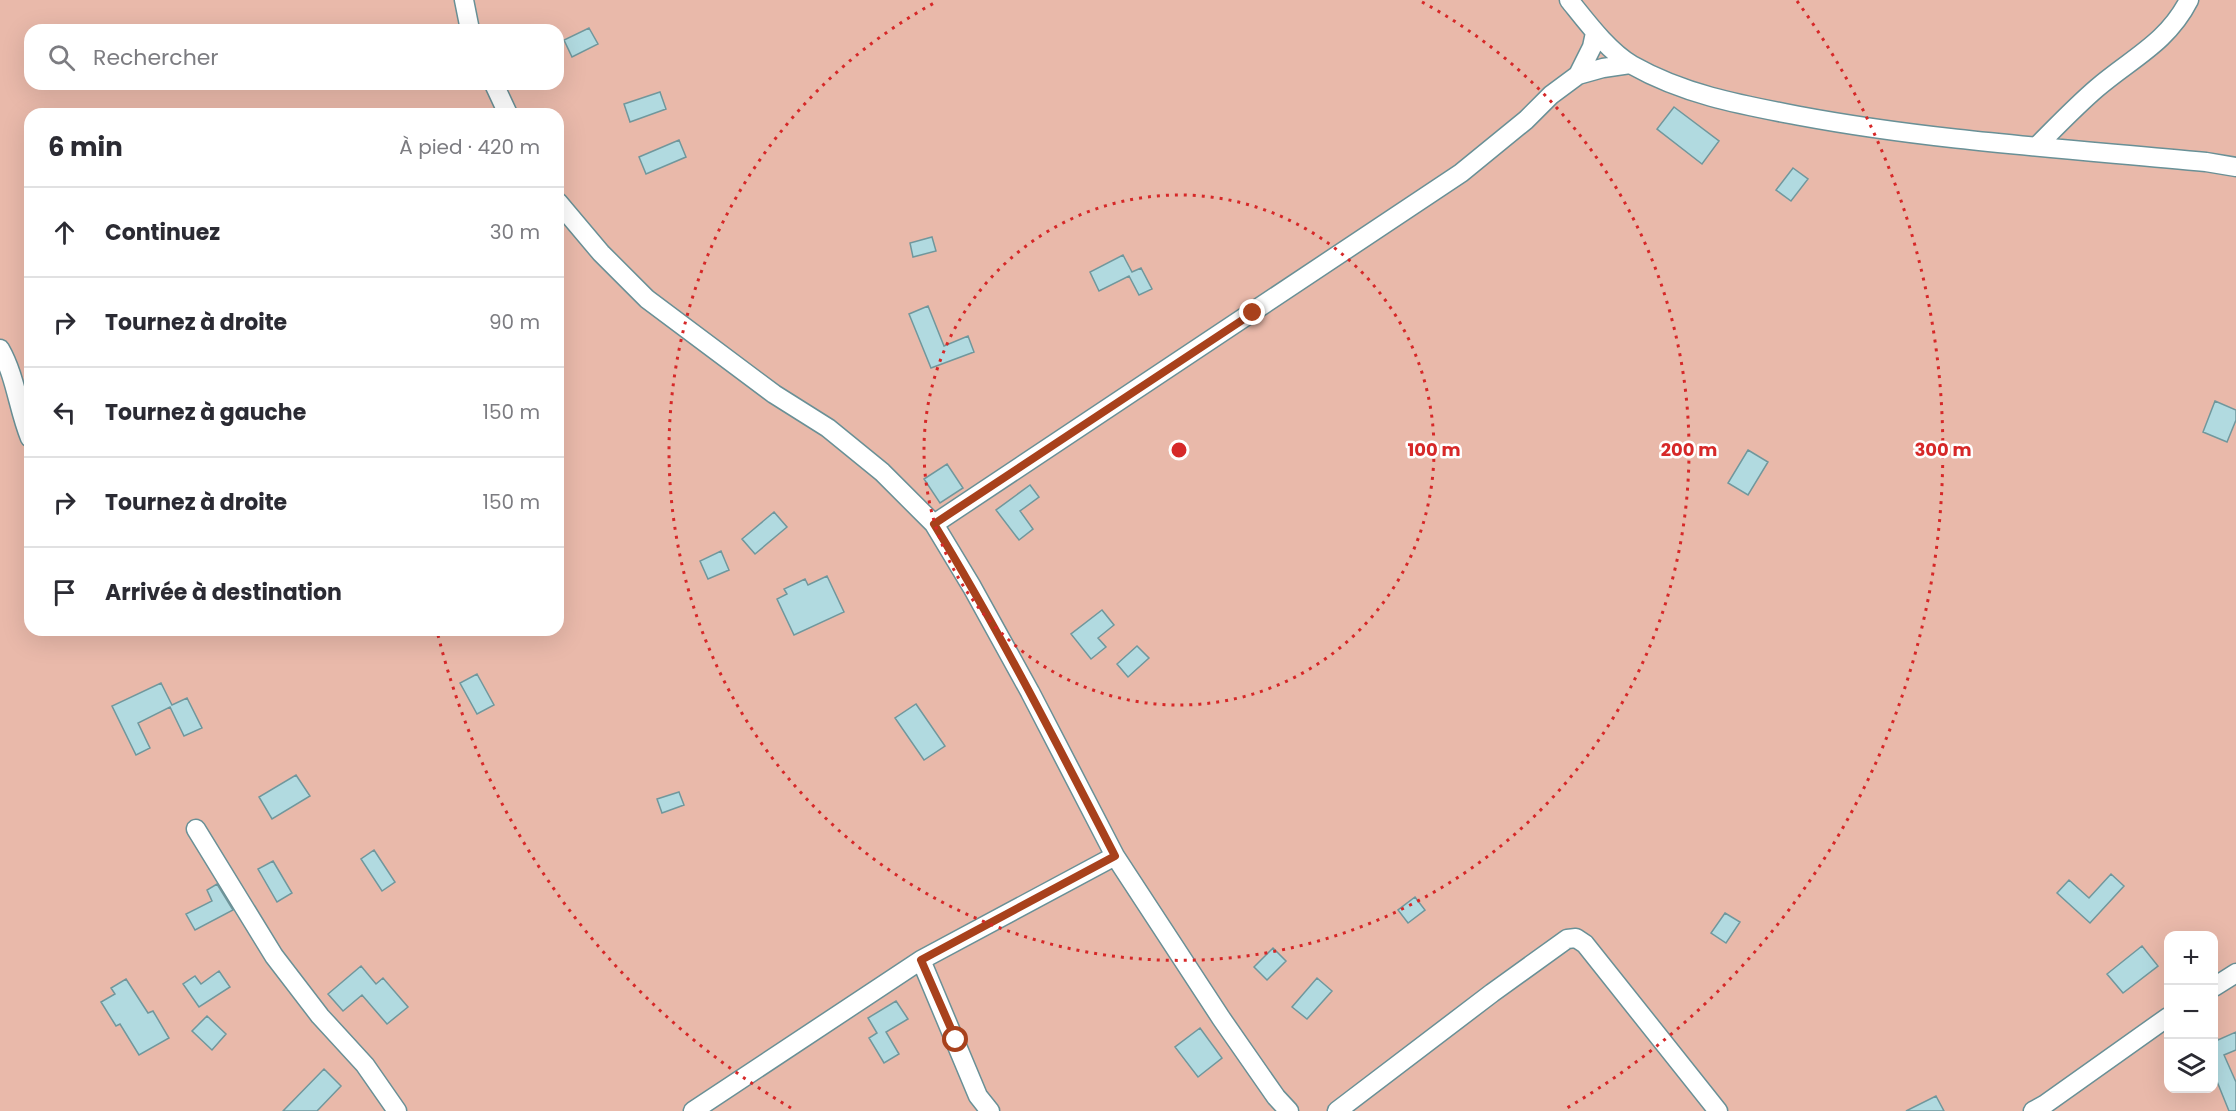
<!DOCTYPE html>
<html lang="fr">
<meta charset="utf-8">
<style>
body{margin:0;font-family:Poppins,sans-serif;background:#f2f2f3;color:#2b2b33}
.controls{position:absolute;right:18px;bottom:18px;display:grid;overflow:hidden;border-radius:12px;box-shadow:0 6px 24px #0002}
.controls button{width:54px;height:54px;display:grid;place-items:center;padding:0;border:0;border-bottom:2px solid #e1e1e2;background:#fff;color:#2b2b33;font:30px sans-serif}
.stop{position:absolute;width:18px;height:18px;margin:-14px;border:4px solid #a8411c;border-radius:50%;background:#fff}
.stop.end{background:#a8411c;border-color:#fff;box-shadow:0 2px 6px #0008}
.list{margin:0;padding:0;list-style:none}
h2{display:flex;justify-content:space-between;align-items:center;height:78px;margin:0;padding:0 24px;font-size:26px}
h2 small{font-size:20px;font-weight:400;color:#7c7c81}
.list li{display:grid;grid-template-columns:39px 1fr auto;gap:18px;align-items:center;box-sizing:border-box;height:90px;padding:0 24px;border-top:2px solid #e1e1e2}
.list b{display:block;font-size:22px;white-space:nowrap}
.list em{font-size:20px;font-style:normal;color:#7c7c81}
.icon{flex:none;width:33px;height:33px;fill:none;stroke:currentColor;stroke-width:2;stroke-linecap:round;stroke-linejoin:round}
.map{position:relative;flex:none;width:2236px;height:1111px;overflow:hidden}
.search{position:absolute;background:#fff;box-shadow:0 6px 24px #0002;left:24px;top:24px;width:540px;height:66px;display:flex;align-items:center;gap:15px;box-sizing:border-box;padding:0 21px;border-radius:18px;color:#7c7c81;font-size:22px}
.panel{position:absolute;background:#fff;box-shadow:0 6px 24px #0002;left:24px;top:108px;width:540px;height:528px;border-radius:18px}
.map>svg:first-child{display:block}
.green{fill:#e9b9aa;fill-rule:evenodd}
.building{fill:#b1dae0;stroke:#70979c;stroke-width:1.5}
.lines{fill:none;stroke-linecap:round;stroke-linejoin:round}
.street-casing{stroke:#699096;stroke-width:21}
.street{stroke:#fff;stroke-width:18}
.route{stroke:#a8411c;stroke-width:8}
.ring{fill:none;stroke:#d62828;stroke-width:3;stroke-dasharray:3 6}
.centre{fill:#d62828;stroke:#fff;stroke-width:3}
.ring-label{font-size:18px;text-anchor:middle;font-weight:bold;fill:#d62828;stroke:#fff;stroke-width:5;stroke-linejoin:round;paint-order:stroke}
</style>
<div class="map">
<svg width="2236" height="1111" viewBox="0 0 2236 1111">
<rect width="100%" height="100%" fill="#caf4fa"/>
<!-- green -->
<path class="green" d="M0,0H2236V1111H0ZM30,30H558V84H30ZM30,114H558V630H30ZM2168,936H2214V1088H2168Z"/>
<!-- building -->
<path class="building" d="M589,28L598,44L572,57L564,40Z
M660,92L666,109L630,122L624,104Z
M1674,107L1719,141L1702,164L1657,129Z
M679,140L686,157L646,174L639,157Z
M1793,168L1808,179L1791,201L1776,190Z
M932,237L936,251L913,257L910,243Z
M1123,255L1132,272L1141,268L1152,289L1139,295L1129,276L1099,291L1090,272Z
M928,306L944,346L968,336L974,352L931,368L909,314Z
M2215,401L2236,410V420L2227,442L2203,432Z
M1748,450L1768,462L1748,495L1728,483Z
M947,464L963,488L940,503L924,479Z
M1030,485L1039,497L1020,511L1033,529L1019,540L996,510Z
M774,512L787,527L755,554L742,539Z
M721,551L729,570L708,579L700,561Z
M827,576L844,612L794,635L777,599L787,594L784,589L805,579L808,585Z
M1102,610L1114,625L1098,638L1106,647L1091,659L1071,634Z
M1137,646L1149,658L1128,677L1117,664Z
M477,674L494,705L477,714L460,683Z
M161,683L172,705L187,698L202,728L184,736L170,707L138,723L150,748L136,755L112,706Z
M916,704L945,746L924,760L895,718Z
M296,775L310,796L272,819L259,797Z
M679,792L684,805L662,813L657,799Z
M374,850L395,882L382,891L361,859Z
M273,861L292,893L277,902L258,869Z
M2111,874L2124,886L2090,923L2057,893L2069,880L2089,898Z
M217,884L233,910L195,930L186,914L212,901L207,890Z
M1415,897L1425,910L1408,923L1398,910Z
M1725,913L1740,922L1726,943L1711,933Z
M2142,946L2158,966L2123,993L2107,974Z
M1273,948L1286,961L1267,980L1254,967Z
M361,966L376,984L383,978L408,1007L387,1024L362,995L343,1011L328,994Z
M219,971L230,987L199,1007L183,984L195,976L201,984Z
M1317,978L1332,991L1307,1019L1292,1007Z
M126,979L148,1013L153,1011L169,1038L139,1055L120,1024L116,1026L101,1002L115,994L111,988Z
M896,1001L908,1019L886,1032L899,1054L884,1063L869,1038L877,1033L868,1018Z
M207,1016L226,1034L212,1050L192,1031Z
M1200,1028L1222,1058L1198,1077L1175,1047Z
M2214,1029L2218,1040L2236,1032V1050L2224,1055L2236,1082V1111H2229L2214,1074Z
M324,1069L341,1086L317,1111H283Z
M1936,1096L1944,1111H1906Z"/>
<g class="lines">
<defs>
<path id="street" d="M464,0L470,30
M1569,0C1586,21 1608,51 1632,65C1685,95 1742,105 1800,116C1934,141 2070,149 2206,162L2236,167
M1578,75L1592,47L1595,33
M494,84L508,114
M2037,146C2057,126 2076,106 2097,88C2132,58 2167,43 2189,0
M558,202L601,253L647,299L774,394L828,428L882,472L934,524L972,587L1030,692L1115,856L1221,1018L1276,1097L1289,1111
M0,349C16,377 18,409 30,438
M934,524L1461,173L1526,120L1551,95L1578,75L1603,68L1630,64
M196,829L274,956L320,1016L365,1065L397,1111
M921,960L978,1096L990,1111
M2214,987L2236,973
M693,1111L921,960L1115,856
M1337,1111L1492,993L1567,939L1576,938L1585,944L1718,1111
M2033,1111L2044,1105L2168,1017"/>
</defs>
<!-- street casing -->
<use href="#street" class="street-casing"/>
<!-- street -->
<use href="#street" class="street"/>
</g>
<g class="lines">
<!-- route -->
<path class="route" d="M956,1040L921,960L1115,856C1057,744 1000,632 934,524L1253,313"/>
</g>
<!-- distance rings -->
<g class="ring">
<circle cx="1179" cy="450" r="255"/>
<path d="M1422 2A510 510 0 1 1 936 2"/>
<path d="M791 1108A764 764 0 0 1 438 635M1797 1A764 764 0 0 1 1567 1108"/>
</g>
<circle cx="1179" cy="450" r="9" class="centre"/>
<g class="ring-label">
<text x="1434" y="456">100 m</text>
<text x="1689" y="456">200 m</text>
<text x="1943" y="456">300 m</text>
</g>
</svg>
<div class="controls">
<button>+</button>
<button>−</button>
<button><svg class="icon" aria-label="layers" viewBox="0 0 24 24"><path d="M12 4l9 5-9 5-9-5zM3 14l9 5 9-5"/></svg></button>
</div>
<div class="stop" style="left:956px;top:1040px"></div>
<div class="stop end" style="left:1253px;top:313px"></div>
<div class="search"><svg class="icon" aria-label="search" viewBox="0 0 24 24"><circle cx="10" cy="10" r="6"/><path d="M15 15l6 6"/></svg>Rechercher</div>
<section class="panel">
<h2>6 min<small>À pied · 420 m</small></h2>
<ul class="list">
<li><svg class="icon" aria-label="ahead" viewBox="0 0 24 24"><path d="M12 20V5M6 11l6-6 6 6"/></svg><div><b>Continuez</b></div><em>30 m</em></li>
<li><svg class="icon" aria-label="right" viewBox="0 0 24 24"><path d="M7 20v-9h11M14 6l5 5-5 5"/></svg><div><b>Tournez à droite</b></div><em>90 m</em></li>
<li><svg class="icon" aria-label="left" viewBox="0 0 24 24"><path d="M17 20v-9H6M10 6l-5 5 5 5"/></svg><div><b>Tournez à gauche</b></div><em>150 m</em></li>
<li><svg class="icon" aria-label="right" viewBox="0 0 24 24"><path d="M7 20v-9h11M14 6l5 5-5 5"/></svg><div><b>Tournez à droite</b></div><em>150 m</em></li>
<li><svg class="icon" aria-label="arrive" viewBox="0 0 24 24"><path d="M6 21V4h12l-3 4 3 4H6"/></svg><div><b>Arrivée à destination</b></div></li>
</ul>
</section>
</div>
